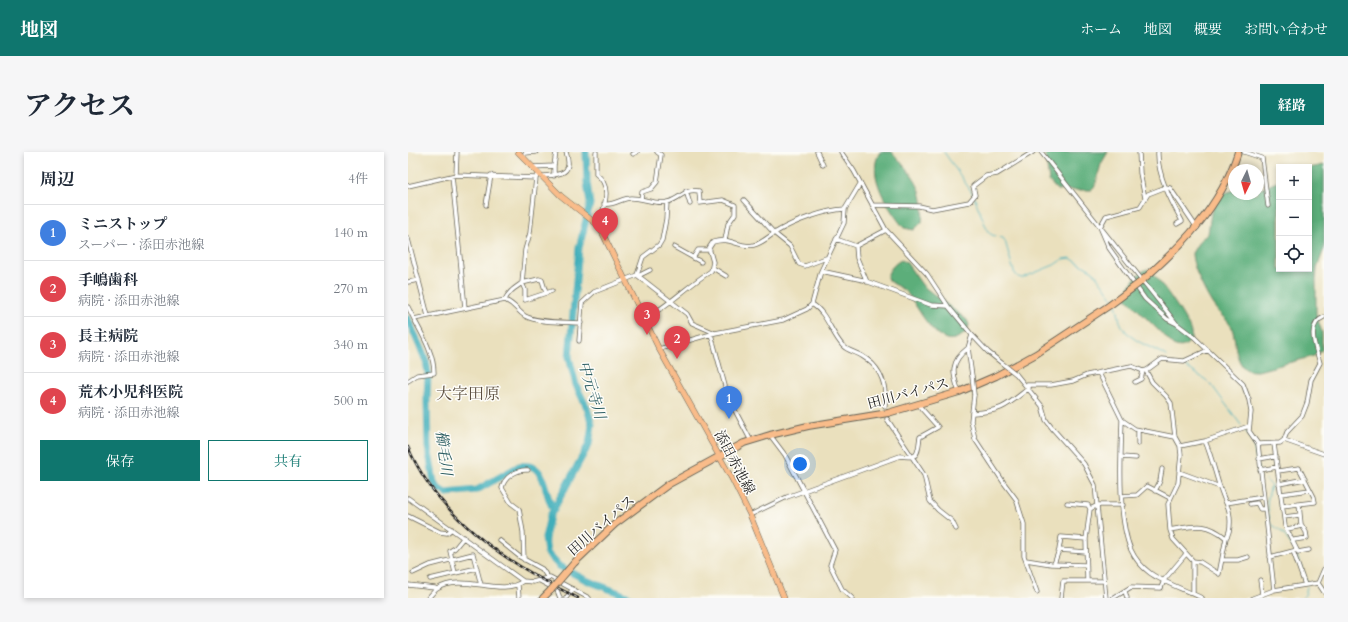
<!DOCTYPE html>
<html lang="ja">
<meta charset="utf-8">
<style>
body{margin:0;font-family:Cardo,"Noto Serif JP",serif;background:#f6f6f7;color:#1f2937}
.controls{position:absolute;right:12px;top:12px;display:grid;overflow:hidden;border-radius:0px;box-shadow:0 2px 6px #0003}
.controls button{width:36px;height:36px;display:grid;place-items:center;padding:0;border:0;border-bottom:1px solid #e0e1e3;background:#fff;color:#1f2937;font:20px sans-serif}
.compass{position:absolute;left:820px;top:12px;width:36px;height:36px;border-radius:50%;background:#fff;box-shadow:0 2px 6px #0003;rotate:185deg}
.you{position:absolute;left:392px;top:312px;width:14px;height:14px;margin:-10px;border:3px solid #fff;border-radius:50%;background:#1a73e8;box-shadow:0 0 0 6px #1a73e833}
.badge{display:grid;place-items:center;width:26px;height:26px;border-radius:50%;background:#0f766e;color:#fff;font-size:13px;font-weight:700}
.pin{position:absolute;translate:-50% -33px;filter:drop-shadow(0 1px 2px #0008)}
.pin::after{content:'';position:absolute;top:21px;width:14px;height:12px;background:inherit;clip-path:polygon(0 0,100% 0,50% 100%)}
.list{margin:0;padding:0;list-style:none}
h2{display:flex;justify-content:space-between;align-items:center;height:52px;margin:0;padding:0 16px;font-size:17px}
h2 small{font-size:13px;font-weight:400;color:#747a83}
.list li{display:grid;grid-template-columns:26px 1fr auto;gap:12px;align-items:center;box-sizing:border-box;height:56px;padding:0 16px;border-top:1px solid #e0e1e3}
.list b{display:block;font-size:15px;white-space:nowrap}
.list p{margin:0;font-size:13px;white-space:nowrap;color:#747a83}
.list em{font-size:13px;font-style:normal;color:#747a83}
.actions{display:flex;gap:8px;padding:12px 16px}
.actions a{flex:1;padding:9px 0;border:1px solid #0f766e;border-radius:0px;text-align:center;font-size:14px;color:#0f766e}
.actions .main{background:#0f766e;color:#fff}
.icon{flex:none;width:22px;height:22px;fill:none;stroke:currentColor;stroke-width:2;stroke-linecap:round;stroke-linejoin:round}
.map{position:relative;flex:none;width:916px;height:446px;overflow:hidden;border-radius:0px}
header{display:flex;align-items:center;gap:24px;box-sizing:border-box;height:56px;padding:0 20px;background:#0f766e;color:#fff}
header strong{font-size:19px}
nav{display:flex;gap:22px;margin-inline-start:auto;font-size:14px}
.intro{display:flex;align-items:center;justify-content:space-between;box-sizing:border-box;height:96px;padding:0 24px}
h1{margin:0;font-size:28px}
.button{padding:10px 18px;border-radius:0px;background:#0f766e;color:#fff;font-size:14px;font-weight:700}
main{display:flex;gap:24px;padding:0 24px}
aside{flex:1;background:#fff;border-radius:0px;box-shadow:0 2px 6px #0003}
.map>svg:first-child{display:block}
.forest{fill:#5cae7a;stroke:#3c654b}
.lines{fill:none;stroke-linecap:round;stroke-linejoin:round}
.stream{stroke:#3faeba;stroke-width:1}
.river{stroke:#3faeba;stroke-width:7}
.street-casing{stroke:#646154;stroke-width:5}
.primary-casing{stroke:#646154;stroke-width:6}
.highway-casing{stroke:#646154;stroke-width:8}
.street{stroke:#fff;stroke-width:3.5}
.primary{stroke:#f9bc8a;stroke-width:5}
.highway{stroke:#f9bc8a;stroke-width:6}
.rail-casing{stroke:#1c1c1c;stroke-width:2.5}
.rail{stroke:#fdfcf7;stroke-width:1;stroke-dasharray:3;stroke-linecap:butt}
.street-bridge-casing{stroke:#646154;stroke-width:5;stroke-linecap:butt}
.highway-bridge-casing{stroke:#646154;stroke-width:8;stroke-linecap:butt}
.street-bridge{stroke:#fff;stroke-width:3.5}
.highway-bridge{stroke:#f9bc8a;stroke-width:6}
.labels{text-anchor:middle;stroke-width:3;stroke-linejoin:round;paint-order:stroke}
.street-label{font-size:14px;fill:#1c1c1c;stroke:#fdfcf7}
.water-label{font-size:15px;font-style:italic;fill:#2c5e63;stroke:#fdfcf7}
.quarter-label{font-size:16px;fill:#5c4f40;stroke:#fdfcf7}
</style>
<header>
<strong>地図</strong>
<nav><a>ホーム</a><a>地図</a><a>概要</a><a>お問い合わせ</a></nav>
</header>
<div class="intro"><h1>アクセス</h1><a class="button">経路</a></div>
<main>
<aside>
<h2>周辺<small>4件</small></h2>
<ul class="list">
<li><span class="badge" style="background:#3f7fe0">1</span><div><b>ミニストップ</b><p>スーパー · 添田赤池線</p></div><em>140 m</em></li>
<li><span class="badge" style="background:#e0444e">2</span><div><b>手嶋歯科</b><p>病院 · 添田赤池線</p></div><em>270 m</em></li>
<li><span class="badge" style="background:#e0444e">3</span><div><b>長主病院</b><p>病院 · 添田赤池線</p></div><em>340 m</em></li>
<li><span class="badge" style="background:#e0444e">4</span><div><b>荒木小児科医院</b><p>病院 · 添田赤池線</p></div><em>500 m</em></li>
</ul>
<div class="actions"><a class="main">保存</a><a>共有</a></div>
</aside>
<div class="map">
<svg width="916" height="446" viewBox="0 0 916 446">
<rect width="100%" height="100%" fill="#fdfcf7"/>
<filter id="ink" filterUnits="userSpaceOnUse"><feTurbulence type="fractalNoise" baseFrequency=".025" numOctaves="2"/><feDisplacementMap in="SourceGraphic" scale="8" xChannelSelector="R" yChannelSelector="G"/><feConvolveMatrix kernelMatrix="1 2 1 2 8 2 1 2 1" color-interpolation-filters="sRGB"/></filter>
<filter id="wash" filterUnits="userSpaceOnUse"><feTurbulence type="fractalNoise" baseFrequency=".012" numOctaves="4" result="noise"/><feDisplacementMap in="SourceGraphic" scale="16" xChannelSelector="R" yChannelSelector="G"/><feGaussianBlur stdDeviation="0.9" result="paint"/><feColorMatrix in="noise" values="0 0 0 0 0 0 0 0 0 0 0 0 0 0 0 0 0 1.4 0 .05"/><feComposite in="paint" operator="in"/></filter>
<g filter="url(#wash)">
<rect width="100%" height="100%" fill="#eae0bd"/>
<!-- forest -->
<path class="forest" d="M472,0H484C505,25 518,35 514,70L506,78L496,76C482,59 457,23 472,0Z
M637,0H700L693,12L687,34L683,38H649L641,29Z
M916,13V97L909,116L908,127V162L914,180V198L906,204L850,219C845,219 839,219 835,215C825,202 829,187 823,174C819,167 812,163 808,157C799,146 784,115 784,101L792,88L800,82L803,61L811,43L826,38V42H850V38L871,29V117H901V16Z
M493,108L498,110L515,134L559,168L561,173C559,179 555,184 549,186C528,196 510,154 499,141C493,135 485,133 479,126C480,118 486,112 493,108Z
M740,117C750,125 782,170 783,181C784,186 783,189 779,192C775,196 770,195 765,193L718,146C719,135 729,119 740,117Z"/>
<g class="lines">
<!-- stream -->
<path class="stream" d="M536,0L565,42
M566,45L580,80L584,83L595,86L597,89L606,120L610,125L614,126L646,113L655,107L662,106L685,119L706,148
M708,153C711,159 710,168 714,174C723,190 743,194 758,204
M775,213L798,228L805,235L833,273
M837,278L845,290L850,317
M858,328L863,333L859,350L862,371L875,381L885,395
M888,402L899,431
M894,446L897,443L899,435"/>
<!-- river -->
<path class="river" d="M178,0L179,30L182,52L171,96L161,205L168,233L179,256L184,273L181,292L142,364L137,386L139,401L151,414L178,428L224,446
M0,167L18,209L20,221L19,248L20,295L26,330L31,337L38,341L69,338L111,314C141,309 134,341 146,358"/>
</g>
</g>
<g filter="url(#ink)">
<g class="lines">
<defs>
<path id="street" d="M188,0V22C206,35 195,56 191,74
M409,0L415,13
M433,0L446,19L478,78L519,122L540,154L564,183L580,200L595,212
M633,0L768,171
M731,0L732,21L737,46
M750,0C749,23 763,49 774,69L769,72
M836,0L854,6L860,54
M117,1L128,0
M225,2L229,0
M146,14L148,0
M124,15L146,14V24
M48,23L49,0
M44,24L57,156
M134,24C151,23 166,23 158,0
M0,34L48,23L128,26
M278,39L282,52
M233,47L234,40L243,37L249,30L253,3L249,0
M336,48L366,81L382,94L391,112L397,114L418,106
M196,52C205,54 214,46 223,46C235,46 249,53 260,50C274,46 276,36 291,39L292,51L315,48L327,53V62L320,72L317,88
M78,53L83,23
M464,53L511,54L524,57L561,50L567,43L565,34L578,24L589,22L625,0
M789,76L762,36L758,35L740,42L732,55L698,64L692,75L701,96L737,147L759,167L769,172L786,185L835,232L841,248L843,260L841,279L850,292L866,438
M0,87L20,164
M428,87L448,94L478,78
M448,94L449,106L459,130
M266,95L293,110
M285,106L290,98H302
M305,116L318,124
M413,119L455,128L523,153L540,154
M229,123L235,105L251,93L254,88L258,67L259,50
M230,124L242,118
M0,130L11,128
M138,141L117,148V138L114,131L131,127L134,128L138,141L144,139
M97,148C100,140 107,136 114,131L117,98L122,81L128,26L131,22
M404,152C419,161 423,181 435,194C440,199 448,200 454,204C473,215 479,233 477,254
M0,155L6,167
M236,167C261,154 279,134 303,119L305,110L301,96L305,90C323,84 331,97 346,93C355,91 362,83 370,79C387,69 417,58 437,57
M303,182L320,245L343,289
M564,183L560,196L564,224
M171,189L174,151L186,140L229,123L279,162L284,171L307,181
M251,197L307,181L375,168L399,157L404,152L413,119L436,71L437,57L452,32
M738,219L744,230L758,244L763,251L767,285
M691,221L714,268L727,277L767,285L772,294L773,303L770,331L760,352L762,378L765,387L785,409V441
M608,222L634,254L638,268L644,276L676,312L687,333L698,446
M0,229L9,223L26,221C26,202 15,184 6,167L97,148C108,153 109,159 117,164C129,171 158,170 173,171
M727,230L733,227L735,219
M619,233H643L665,229L679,223L723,214L735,219L739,218L754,207L776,209L800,198
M551,240C544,221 542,210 560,196
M566,243L563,269L567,287L596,331L608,347L616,372V404L629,440
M565,261C595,259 598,254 621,236
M479,267L516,323L522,349L530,358L544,369L548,377
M714,268C713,303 709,365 723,398C727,407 734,415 742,421C754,430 780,439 794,446
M730,278V292
M362,283L377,303L427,398L422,413L434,437L444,446
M876,288L916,302
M797,289C806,310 809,332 818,351L855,345
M850,292L872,291L876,288L879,280L894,264L899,251L903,228L912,211C908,196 897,173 916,165
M772,294L797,289L841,274
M714,305L728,306
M851,307L868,304
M852,318L869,315
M870,319L891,316L906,345L907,350L874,354
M771,320L812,335
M871,332L897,327
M747,339L752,329L754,317
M873,342L902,338
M714,344L729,343L739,334L762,346
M0,346L115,429L125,430L142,425L181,446
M659,351L680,353L682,357
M842,352L849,351L852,357H857
M342,363L379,345L492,304C512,307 509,302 512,285L530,275L513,256L511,252
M0,364L32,380L39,381L44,377
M876,365L892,363
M879,377L894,374
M762,378C786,374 798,369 818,386
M91,388L112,405L134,417L140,426
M886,388L899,386L898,380L893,372L891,352
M651,398L653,385L678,387
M889,398L890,400L901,398
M885,399L897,433
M862,405L889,398L877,374L866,292
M116,408L115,380L111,357L103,351L94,336C96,325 109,317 120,318
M618,408L643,412L678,413
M814,408H830L840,405
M785,409L792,410L811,422L818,386C824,378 823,360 818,351
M646,412L651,398L678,400
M5,421L22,413L65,402L73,433
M47,421L42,399L47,396L56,385
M22,427L69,416
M852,428L854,442
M132,429L149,438L152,446
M679,429L678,387L682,357L690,353H715
M910,431L916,417
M910,431L916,440
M0,433L27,436
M110,433L111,446
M717,439L719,446
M20,446C23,443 26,439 29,437C55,420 93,446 115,429
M158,446L165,437
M653,446L655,429H696
M705,446L723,435L753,436L756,428L778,402
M845,446L866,438L910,431"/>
<path id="primary" d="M110,0L153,44L191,74L251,197L324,327L342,363L376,446"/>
<path id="highway" d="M730,132C773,95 813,55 830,0
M167,410L207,372L261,332L336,291L362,283L400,274L480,261L551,240L588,224L628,202L702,153
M135,446L143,438"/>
</defs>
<!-- street casing -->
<use href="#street" class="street-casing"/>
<!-- primary casing -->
<use href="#primary" class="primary-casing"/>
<!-- highway casing -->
<use href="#highway" class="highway-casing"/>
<!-- street -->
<use href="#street" class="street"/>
<!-- primary -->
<use href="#primary" class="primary"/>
<!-- highway -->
<use href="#highway" class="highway"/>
<defs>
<path id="rail" d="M0,295C30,366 103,414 170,446"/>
</defs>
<!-- rail casing -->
<use href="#rail" class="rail-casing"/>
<!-- rail -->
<use href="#rail" class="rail"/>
<defs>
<path id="street-bridge" d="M595,212L608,222
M564,224L566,243"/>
<path id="highway-bridge" d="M702,153L730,132
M143,438L167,410"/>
</defs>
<!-- street-bridge casing -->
<use href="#street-bridge" class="street-bridge-casing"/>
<!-- highway-bridge casing -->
<use href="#highway-bridge" class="highway-bridge-casing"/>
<!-- street-bridge -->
<use href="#street-bridge" class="street-bridge"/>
<!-- highway-bridge -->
<use href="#highway-bridge" class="highway-bridge"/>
</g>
</g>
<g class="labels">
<!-- street labels -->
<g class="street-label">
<text transform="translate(500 241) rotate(-15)" y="5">田川バイパス</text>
<text transform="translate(327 310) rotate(62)" y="5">添田赤池線</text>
<text transform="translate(193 373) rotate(-41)" y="5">田川バイパス</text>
</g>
<!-- water labels -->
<g class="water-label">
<text transform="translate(184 238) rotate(73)" y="5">中元寺川</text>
<text transform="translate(36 301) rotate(83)" y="5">櫛毛川</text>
</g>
<!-- quarter labels -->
<g class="quarter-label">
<text x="60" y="247">大字田原</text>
</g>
</g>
</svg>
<div class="controls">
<button>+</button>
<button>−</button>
<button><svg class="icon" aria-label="locate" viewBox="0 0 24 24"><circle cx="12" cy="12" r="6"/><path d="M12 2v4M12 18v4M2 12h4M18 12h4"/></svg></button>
</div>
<svg class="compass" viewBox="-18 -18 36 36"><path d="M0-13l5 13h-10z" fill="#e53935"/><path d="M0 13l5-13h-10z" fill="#747a83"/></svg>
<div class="you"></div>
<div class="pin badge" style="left:321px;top:267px;background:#3f7fe0">1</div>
<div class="pin badge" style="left:269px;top:207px;background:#e0444e">2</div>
<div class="pin badge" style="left:239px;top:183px;background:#e0444e">3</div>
<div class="pin badge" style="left:197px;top:89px;background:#e0444e">4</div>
</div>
</main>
